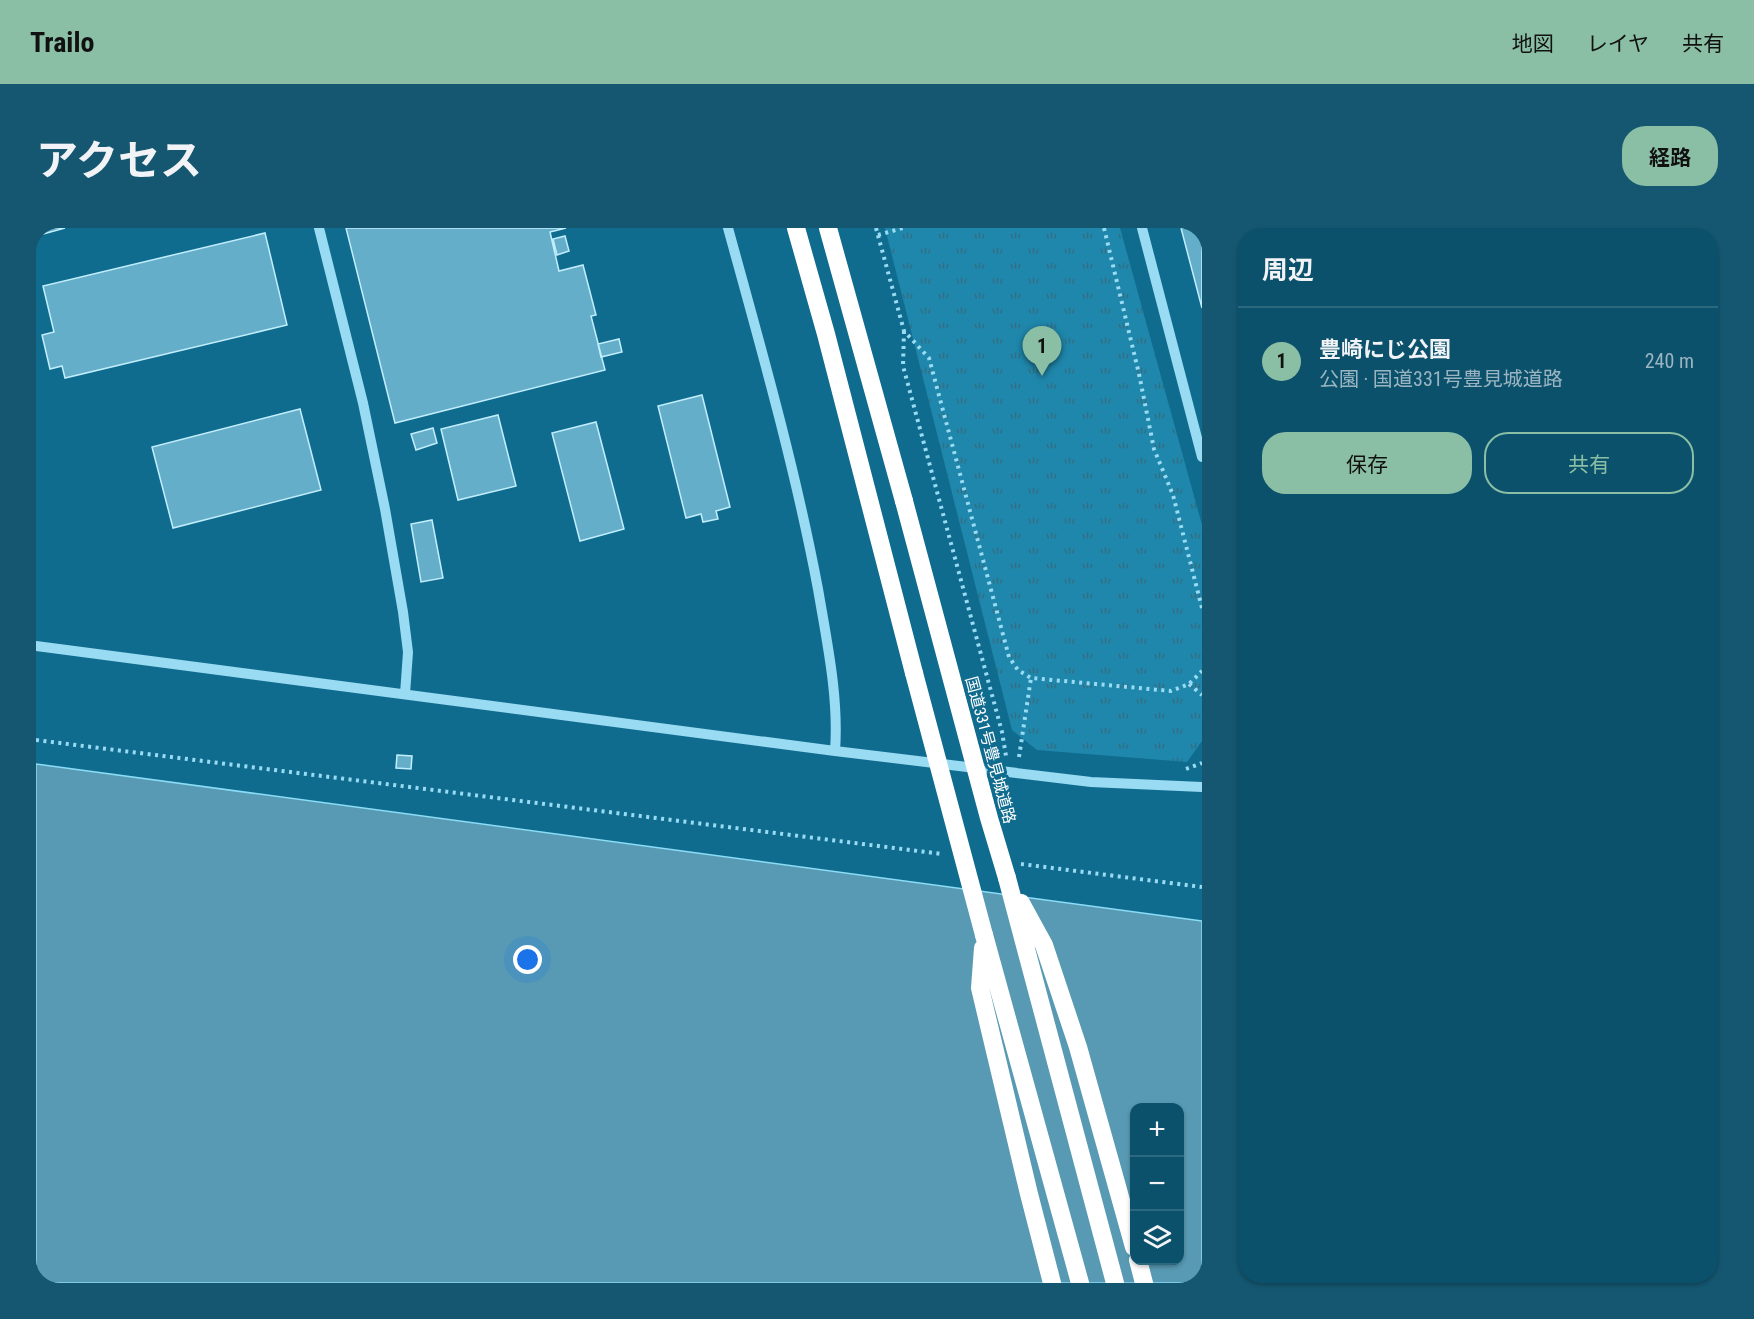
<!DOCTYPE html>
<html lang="ja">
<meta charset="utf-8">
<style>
body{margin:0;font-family:"Roboto Condensed","Noto Sans JP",sans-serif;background:#155771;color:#f1f3f6}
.controls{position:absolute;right:18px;bottom:18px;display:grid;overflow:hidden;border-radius:12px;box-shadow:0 2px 4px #0004}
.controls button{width:54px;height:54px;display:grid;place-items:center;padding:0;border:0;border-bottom:2px solid #2c687e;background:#0c516b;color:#f1f3f6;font:30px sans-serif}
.you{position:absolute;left:492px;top:732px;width:21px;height:21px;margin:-15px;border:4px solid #fff;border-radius:50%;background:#1a73e8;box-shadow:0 0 0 9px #1a73e833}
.badge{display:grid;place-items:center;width:39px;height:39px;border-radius:50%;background:#8abfa5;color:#111;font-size:20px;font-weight:700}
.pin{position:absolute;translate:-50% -50px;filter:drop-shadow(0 2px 3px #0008)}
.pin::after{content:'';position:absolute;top:32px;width:21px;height:18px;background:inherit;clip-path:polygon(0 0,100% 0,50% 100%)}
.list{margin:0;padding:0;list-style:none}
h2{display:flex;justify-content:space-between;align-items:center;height:78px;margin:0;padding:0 24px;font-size:26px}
h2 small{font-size:20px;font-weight:400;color:#9ab5c1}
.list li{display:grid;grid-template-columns:39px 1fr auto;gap:18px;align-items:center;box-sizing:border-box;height:108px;padding:0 24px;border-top:2px solid #2c687e}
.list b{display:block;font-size:22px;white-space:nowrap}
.list p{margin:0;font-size:20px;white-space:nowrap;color:#9ab5c1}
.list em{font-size:20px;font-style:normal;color:#9ab5c1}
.actions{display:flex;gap:12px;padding:18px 24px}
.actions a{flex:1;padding:14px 0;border:2px solid #8abfa5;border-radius:24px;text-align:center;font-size:21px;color:#8abfa5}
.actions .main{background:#8abfa5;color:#111}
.icon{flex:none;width:33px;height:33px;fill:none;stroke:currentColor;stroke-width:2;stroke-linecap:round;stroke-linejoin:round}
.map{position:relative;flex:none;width:1166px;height:1055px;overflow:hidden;border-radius:24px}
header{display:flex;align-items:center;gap:36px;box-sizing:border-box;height:84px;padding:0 30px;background:#8abfa5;color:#111}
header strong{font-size:28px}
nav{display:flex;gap:33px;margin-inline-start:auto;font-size:21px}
.intro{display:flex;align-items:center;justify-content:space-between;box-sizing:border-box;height:144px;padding:0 36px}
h1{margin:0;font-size:42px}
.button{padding:15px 27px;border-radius:24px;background:#8abfa5;color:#111;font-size:21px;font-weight:700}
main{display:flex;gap:36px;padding:0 36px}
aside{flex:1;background:#0c516b;border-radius:24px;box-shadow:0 2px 4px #0004}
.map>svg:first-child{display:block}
.park{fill:url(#park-tufts)}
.water{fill:#589ab3;stroke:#8bdcf6;stroke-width:1.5;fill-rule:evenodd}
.building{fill:#65aec9;stroke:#c1eefd;stroke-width:1.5}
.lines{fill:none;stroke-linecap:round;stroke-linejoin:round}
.path{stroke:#99dbf3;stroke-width:4;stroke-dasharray:3 4.5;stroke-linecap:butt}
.minor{stroke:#99dbf3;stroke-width:10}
.highway{stroke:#fff;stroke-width:18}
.highway-bridge{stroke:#fff;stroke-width:18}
.labels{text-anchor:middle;stroke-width:6;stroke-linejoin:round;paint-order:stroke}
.street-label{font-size:16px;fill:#fff;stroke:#106c8f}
</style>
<header>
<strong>Trailo</strong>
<nav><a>地図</a><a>レイヤ</a><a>共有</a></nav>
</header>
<div class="intro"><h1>アクセス</h1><a class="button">経路</a></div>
<main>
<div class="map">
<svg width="1166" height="1055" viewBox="0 0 1166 1055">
<defs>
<pattern id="park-tufts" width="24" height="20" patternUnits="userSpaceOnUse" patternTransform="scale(1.5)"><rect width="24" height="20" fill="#1f87ac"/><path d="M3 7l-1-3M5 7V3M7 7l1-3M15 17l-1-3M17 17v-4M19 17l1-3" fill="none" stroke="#316f86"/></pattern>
</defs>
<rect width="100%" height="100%" fill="#106c8f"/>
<!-- park -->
<path class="park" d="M849,0H1084L1166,297V513L1151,534L1001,522L976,502Z"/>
<!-- water -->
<path class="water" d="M0,536L1166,693V1055H0ZM1098,880H1144V1032H1098Z"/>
<!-- building -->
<path class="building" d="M0,0H29L0,8Z
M310,0H530L514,4L523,43L547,37L560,87L555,88L569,142L359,195Z
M1145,0H1166V80Z
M229,5L251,97L29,150L26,138L14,141L6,107L18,104L7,58Z
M529,8L533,23L521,27L517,11Z
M583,111L586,124L565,129L562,116Z
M666,167L694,279L680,283L682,291L667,294L665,286L650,290L622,178Z
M264,181L285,262L137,300L116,219Z
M462,187L480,258L422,272L405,201Z
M560,194L588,301L544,313L516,205Z
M397,200L401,215L380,222L375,206Z
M396,292L407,350L385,354L375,296Z
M361,527L376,528L375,541L360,540Z"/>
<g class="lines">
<!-- path -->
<path class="path" d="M840,0L868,103L893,130L973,429L982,442L995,450L1135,463L1153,456L1166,443
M1068,0L1103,146L1118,221L1137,267L1166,380
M842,7L867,0
M868,103L867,138L966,504L970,528
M1153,456L1166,467
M0,512L906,626
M983,529L995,450
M1150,541L1166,535
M985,636L1166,659"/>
<!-- minor -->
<path class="minor" d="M283,0L327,175L349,281L367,384L372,424L369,466
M692,0C725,120 759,239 782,361C791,414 803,470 799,523
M1106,0L1166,229
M0,418L799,523L1055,554L1166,559"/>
<!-- highway -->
<path class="highway" d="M760,0L790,106L878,445
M792,0L868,273
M971,650C1006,785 1044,920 1079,1055
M985,675L1008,717L1042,819L1098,1019
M948,707L1044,1055
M947,720L944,760L993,966L1016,1055
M1102,1032L1108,1055"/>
<!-- highway-bridge -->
<path class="highway-bridge" d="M868,273L953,590L971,650
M878,445L948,707"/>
</g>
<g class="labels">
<!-- street labels -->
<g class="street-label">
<text transform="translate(955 522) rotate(75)" y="6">国道331号豊見城道路</text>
</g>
</g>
</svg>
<div class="controls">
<button>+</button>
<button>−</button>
<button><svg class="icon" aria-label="layers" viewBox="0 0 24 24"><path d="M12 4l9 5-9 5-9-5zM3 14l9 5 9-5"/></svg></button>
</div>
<div class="you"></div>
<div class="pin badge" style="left:1006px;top:148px">1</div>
</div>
<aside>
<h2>周辺<small></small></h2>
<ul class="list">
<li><span class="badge">1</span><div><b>豊崎にじ公園</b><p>公園 · 国道331号豊見城道路</p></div><em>240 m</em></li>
</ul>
<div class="actions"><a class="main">保存</a><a>共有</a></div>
</aside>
</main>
